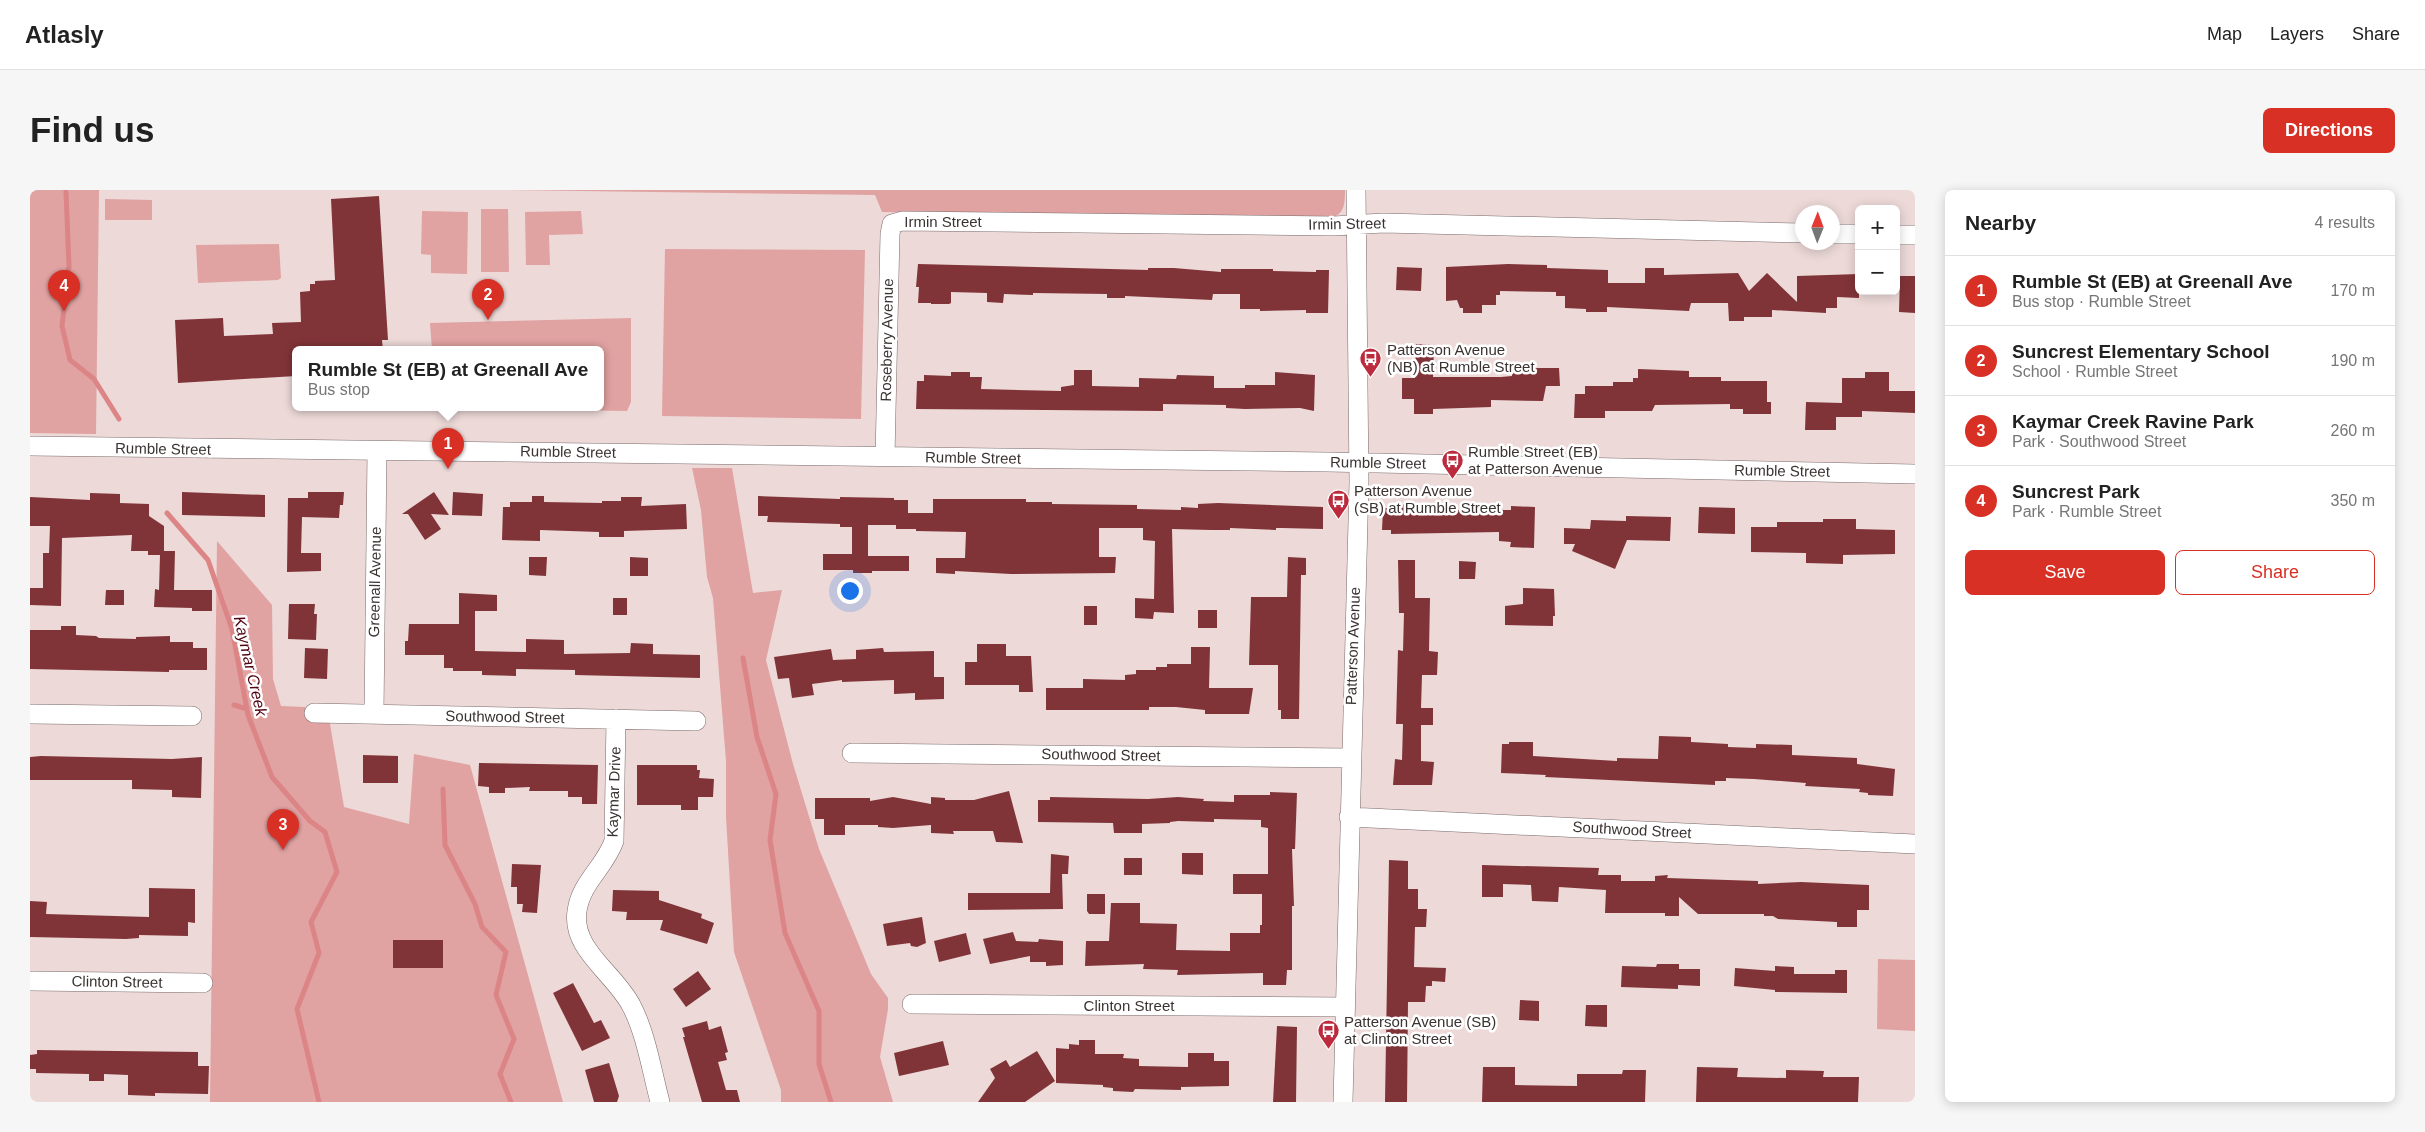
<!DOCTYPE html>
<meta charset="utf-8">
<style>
body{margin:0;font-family:Arial,sans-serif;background:#f6f6f6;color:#222}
.controls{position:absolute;right:15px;top:15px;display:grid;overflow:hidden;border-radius:8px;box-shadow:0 2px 12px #0003}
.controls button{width:45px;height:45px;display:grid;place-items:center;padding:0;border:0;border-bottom:1px solid #e0e0e0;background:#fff;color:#222;font:25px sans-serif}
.compass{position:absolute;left:1765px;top:15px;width:45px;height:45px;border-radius:50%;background:#fff;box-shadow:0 2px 12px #0003;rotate:1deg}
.you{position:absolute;left:819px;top:400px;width:18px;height:18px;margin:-12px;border:4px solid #fff;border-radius:50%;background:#1a73e8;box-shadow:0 0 0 8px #1a73e833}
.badge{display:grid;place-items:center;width:32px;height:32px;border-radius:50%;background:#d93025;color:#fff;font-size:16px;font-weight:700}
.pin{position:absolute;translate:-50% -41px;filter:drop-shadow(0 1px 2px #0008)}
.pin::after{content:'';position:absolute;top:26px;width:18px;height:15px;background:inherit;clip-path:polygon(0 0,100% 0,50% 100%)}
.popup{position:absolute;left:262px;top:156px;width:312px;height:65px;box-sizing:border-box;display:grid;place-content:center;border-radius:8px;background:#fff;filter:drop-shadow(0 1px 4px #0005);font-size:16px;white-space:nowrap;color:#767676}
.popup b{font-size:19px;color:#222}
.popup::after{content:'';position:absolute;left:50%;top:100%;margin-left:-10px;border:10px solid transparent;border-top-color:#fff}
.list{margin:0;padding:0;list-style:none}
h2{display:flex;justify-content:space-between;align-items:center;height:65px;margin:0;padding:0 20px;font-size:21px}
h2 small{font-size:16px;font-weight:400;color:#767676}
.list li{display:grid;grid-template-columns:32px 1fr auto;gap:15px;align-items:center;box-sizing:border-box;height:70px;padding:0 20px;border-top:1px solid #e0e0e0}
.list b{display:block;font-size:19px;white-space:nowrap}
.list p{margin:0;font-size:16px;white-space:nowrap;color:#767676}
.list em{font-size:16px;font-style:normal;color:#767676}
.actions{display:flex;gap:10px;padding:15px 20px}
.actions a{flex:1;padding:11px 0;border:1px solid #d93025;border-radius:8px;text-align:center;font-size:18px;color:#d93025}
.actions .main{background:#d93025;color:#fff}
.map{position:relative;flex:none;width:1885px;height:912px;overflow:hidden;border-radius:8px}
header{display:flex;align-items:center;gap:30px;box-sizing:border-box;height:70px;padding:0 25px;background:#fff;border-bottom:1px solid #e0e0e0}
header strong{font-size:24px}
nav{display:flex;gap:28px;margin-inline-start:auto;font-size:18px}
.intro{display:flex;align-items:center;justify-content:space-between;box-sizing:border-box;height:120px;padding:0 30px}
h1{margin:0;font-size:35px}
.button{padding:12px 22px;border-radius:8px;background:#d93025;color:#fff;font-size:18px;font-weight:700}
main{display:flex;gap:30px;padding:0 30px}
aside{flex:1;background:#fff;border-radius:8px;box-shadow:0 2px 12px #0003}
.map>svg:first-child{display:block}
.green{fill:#e1a2a2}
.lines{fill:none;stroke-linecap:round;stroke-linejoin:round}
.stream{stroke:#dc8586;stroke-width:5}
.building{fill:#813438}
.minor-casing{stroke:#7a6a6a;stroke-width:20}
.minor{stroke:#fff;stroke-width:19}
.labels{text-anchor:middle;stroke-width:5;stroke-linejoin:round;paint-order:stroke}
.street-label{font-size:15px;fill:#3a3332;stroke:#fff}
.poi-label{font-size:15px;fill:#3a3332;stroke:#fff;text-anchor:start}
.water-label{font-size:16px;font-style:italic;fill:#520311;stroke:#fff}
</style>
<header>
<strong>Atlasly</strong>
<nav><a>Map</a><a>Layers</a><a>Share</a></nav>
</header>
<div class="intro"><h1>Find us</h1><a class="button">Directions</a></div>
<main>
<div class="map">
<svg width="1885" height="912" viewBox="0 0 1885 912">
<rect width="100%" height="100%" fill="#ecd9d8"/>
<!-- green -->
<path class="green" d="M0,0H69L66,244L0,243Z
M472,0H1315C1315,19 1313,27 1293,29L852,22L845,5Z
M75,9L122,10V30H75Z
M451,19H478L479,82H451Z
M392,21L438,22L437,84L401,83V65L391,64Z
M551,21L553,44L519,45L520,75H496L495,22Z
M249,54L251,88L248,90L168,93L166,55Z
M635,59L835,60L831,229L632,226Z
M601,128V212L597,221L410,218H570V160H402L400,133Z
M662,278H702L723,403L752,400L736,470L763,574L789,659L841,784L858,808V819L850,867L863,912H751V900L704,762L696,627V571L683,408L677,387L671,320Z
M187,351L242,415L243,489L251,516L275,517V528H299L314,617L379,634L384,564L440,575L533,912H180Z
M1848,769L1885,770V841L1847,839Z"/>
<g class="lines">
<!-- stream -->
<path class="stream" d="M36,2L39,76L32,136L40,170L64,189L89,229
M137,323L178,370L202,439L218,525L242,587L280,631L295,642L307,682L281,732L289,763L267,819L289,912
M713,468L727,547L746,604L740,650L755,743L789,821V874L801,912
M204,515L217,519
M413,599L415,655L445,714L452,737L476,762L466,805L484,849L470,884L481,912"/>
</g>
<!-- building -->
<path class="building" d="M349,6L358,150H352L353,160H266V186L148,193L145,130L193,128L194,146L243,144L242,133L271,132L270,102L280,101V94H285V91L305,90L301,9Z
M888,74L1118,80V78H1144L1191,82V79H1243V81L1286,82V80H1299L1298,123H1276V120L1230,121V119H1210V104H1183L1182,110L1095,106V108H1077V104L1003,103V105L974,104L973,113L957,112V103L921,102V113L919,114H901V113H888L889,97H886Z
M1478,74L1517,75V78L1578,80V93H1615V78H1634V85L1708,83L1719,101L1737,83L1767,112V86L1829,84V108L1807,107V118H1796V123L1742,120V127H1714V131H1699L1698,113H1661L1659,121L1577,117V122H1556V119L1535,118V106H1526V102L1470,101V105H1466V115H1452V123H1433V118H1430L1427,110L1416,111V77Z
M1367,77L1392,78L1391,101L1366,100Z
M1870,86H1885V123L1869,122Z
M1386,154L1404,155L1403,187H1471L1482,186V178H1529L1530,196H1516L1513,211L1461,210V217L1403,219V224H1384V209H1372V188H1385Z
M1608,179L1659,181V187H1691V191H1737V212H1741V224H1713V219H1700V214L1625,215L1622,221H1575V228H1544L1545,204H1555V196H1583V192H1603V188H1608Z
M1044,180H1062V196L1109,197V188L1146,189L1147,185L1184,186V198H1215V195H1245V182L1285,185L1284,221L1270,218L1215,219L1196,218V215L1133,214V221L886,219L887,191H894V185L921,186V182H940V187H952L951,199L1031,201V197L1044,195Z
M1835,182H1859V201H1885V223L1832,221V227H1806V240H1775L1776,212L1812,213V188H1835Z
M152,302L235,305V327L152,325Z
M278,302H314L313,315H310L309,328L272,327L271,363H291V381L257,382L258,308H278Z
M404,302L419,325L401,324L411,339L395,350L378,324H372Z
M423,302L453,304L452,326L422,325Z
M60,303L90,304V313L119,314V326L134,336V361H145L144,400H182V421H162V418L124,417L125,399L129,400L130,365H118V361H101L102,345L32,348L31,416L0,415V398H13V363H19L20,336H0V307L60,310Z
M502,306H514V312L572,313V311H591V307H612L611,316L656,314L657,339L594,341V347H569V342L510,340V351L472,350L473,317H480V312H502Z
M728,306L810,309V307L864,308V310H878V323H903V309H996V312H1022V314L1107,315V319L1151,320V317L1168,318V314L1188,313L1293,317V339L1252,338H1246V340L1200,338V340H1181L1142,339L1144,423L1124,422L1123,429L1105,428V408L1124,409L1125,351L1113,350V338H1069V367H1086L1085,383L981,384L925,381V384L906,383V368H935L936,342L886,341V339H866V335H838V366H879V381H842V383H823V380H793V364H822V337H810V334L737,332L738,326H728Z
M1369,314L1387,315V319L1447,320H1481V316L1505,317L1504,358L1480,357L1481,352L1469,351V342L1361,344V340H1352L1353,318H1369Z
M1669,317L1705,318V344L1668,343Z
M1596,326L1641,327L1640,351L1597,350L1585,379L1542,361L1545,354H1534V338L1560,339L1561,330L1596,331Z
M1793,329H1826V339L1865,340V364L1813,365V374L1776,373V363L1721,362V337H1747V332H1793Z
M499,367H517L516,386L499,385Z
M600,367L618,368V386H600Z
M1258,367L1276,368V385H1271L1269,529H1251V520H1248V475H1219L1221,407H1257Z
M1368,370H1385V408H1400L1399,461L1408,462L1407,485H1392L1391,518H1403V535H1391V571L1404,572L1402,595H1363L1365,569L1372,570L1373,534H1366L1368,460L1373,461L1374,423H1369Z
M1429,371L1446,372L1445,389H1429Z
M1493,398L1524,399L1525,426H1523V436L1475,435V416L1493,414Z
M76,400H94V415H75Z
M429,403L467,405V421H445V461L496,462V449L534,450V464L600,463L601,453L623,454V464L670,465V488L545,485V480L486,479V486L452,485V481H423V478H414V465H375V451H378L379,434H429Z
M583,408H597V425H583Z
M259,414H285L284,424H287L286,450L258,449Z
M1054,416H1067V435H1054Z
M1168,420H1187V438H1168Z
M31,436H46V445L66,446L69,448L106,449V447L140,446V452H163V458H177V480H139V482L0,479V440H31Z
M947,454H976V466H1001L1003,502H989V495H935V472H947Z
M1161,457H1180L1179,498H1223L1219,524H1175V520L1146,517H1119V520H1016V498H1053V489L1095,490V485L1106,484V480H1126V477H1137V474H1161Z
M275,458L298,459L297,489L274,488Z
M853,458L854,462L904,461V487H914V509L885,510V503L864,504V490L812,492V490L782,494L784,505L762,508L759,488L748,489L744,467L801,459L803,470L826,469V460Z
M1629,546L1661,547V552L1698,554V557L1726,558V554L1762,555V565L1827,568V574L1865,579L1863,606L1838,605V603L1829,602L1830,599L1775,596L1776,593L1724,589L1696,588V591H1685V595L1515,587L1516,585L1471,583L1472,554H1479V552H1503V566L1587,571V568L1628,569Z
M333,565L368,566V593H333Z
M11,566L142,569L172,567L171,608L142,607V600L102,599V590H0V567Z
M449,573L568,575L567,614H552V607H538V601H499L500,597L475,598V603H459V597L448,596Z
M607,575H667V580H670L669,588L684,589L683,607H668V620H651V615H607Z
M979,601L993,653L966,652L963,641H923L924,644L901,643V635L863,638L848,637V635H815V645H794V629H785V608H840V611L863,607L901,614V607L915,608V610H944Z
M1240,602L1267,603L1265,659H1262L1264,716H1262V780H1257L1256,795H1233V783L1147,785L1148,780L1113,779L1114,774L1055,776L1056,751H1079L1081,713H1110V733L1147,734L1146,760L1200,761V743H1230V735H1232V704H1203V684H1238V638L1231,637V630L1184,629V632L1148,631L1140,632V633L1112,634V643H1084L1083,633L1008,632V610H1020V607L1118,609L1148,607L1174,609L1173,611L1204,612V605H1240Z
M1152,663H1173V685L1152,684Z
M1021,664L1039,666L1038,684H1032L1033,719L938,720V703H1020Z
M1094,668H1112V685H1094Z
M1359,670L1378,671V699H1388V719H1397L1396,737H1385L1384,777L1416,778L1415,792L1402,791V796H1396L1395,812H1378L1377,912H1355Z
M482,674L511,675L507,723L492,722L493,714H487V697H481Z
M1452,675L1569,678L1568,685H1591V691H1625V686L1638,685L1637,688L1728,691V694L1771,692L1839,695V720H1827V737H1807V732L1748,729L1743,726H1734V724H1668L1649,707V726H1635V723H1575L1576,700L1529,697L1528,712L1502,711L1501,695L1473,694V707H1452Z
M119,698L165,699V733L158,732V746L109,745V748L96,749L0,747V711L17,712L16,724L119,727Z
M583,700L629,701V710L672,724L671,728L684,733L677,754L630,740L633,730H596L597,722L582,721Z
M1057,704H1075V724H1059L1057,721Z
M892,727L896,753L887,757L881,756L880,753L857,756L853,734Z
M983,742L986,751L1008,752L1009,749L1033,751V775L1016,776V772H1000V766L960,774L953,749Z
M936,743L941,764L909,772L904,751Z
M363,750H413V778H363Z
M1627,774H1649V779H1670V796L1648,795V799L1591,797L1592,776L1626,777Z
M1745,776L1764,777V784H1805V780H1817V803L1745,802V800L1704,796L1705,778L1745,781Z
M668,781L681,799L656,817L643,799Z
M543,793L564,833L571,830L580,848L552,861L523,803Z
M1490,810L1509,811V831L1489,830Z
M1556,815H1577V837L1555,836Z
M677,831L679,840L691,836L698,862L695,863L697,870L688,872L696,900H707L710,912H672L653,847H655L652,838Z
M1247,836L1267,837L1266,912H1243Z
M1049,850H1065V864H1094L1093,868L1109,869V876L1158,877V863H1184V871H1199V896L1151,897V900L1105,899L1103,902L1083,901V898L1073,897V895L1026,893V858L1039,859V854L1049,855Z
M913,851L919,875L869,886L864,863Z
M7,860L168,862V876H179L178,904L125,903V906L98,905V885L74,884V891H59V884L6,883V879H0V865L7,864Z
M1007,861L1025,891L995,912H948L965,888L960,879L976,870L980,877Z
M579,873L589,906L587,912H564L555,880Z
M1453,877H1485V895L1547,896V884H1592L1593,880H1616L1615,912H1452Z
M1667,877L1708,878L1707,887L1756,888V880L1794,881L1793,887H1829L1828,912H1666Z"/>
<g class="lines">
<defs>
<path id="minor" d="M1802,44H1829
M1866,45H1885
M0,256L1297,272L1885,284
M855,267L860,44L862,34L872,31L1304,36L1353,33L1772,43
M284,523L666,531
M0,524L162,526
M344,524L347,261
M586,529L584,651C575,677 551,692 547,721C541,760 586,784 602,817C616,844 622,882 630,912
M822,563L1320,568
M1319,627L1885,654
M0,791L173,793
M882,814L1315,817
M1313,912L1329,292L1326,0"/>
</defs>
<!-- minor casing -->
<use href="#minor" class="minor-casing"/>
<!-- minor -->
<use href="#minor" class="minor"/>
</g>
<!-- icons -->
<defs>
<symbol id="bus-pin" viewBox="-11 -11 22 30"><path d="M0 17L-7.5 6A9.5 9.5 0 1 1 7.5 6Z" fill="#bb2b3d" stroke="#fff"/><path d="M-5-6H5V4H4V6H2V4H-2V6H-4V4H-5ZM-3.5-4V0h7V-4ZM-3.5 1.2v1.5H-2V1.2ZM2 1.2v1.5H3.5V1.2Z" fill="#fff"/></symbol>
</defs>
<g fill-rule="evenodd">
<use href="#bus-pin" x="1328" y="156" width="25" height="34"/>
<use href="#bus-pin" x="1410" y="258" width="25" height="34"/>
<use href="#bus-pin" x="1296" y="298" width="25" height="34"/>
<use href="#bus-pin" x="1286" y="828" width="25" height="34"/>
</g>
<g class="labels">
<!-- street labels -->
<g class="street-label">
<text x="913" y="37">Irmin Street</text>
<text transform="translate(1317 34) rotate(-1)" y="5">Irmin Street</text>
<text transform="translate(857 150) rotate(-89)" y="5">Roseberry Avenue</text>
<text transform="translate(133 259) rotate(1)" y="5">Rumble Street</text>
<text transform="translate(538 262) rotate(1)" y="5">Rumble Street</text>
<text transform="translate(943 268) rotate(1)" y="5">Rumble Street</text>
<text transform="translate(1348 273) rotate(1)" y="5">Rumble Street</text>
<text transform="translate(1752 281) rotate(1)" y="5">Rumble Street</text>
<text transform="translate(345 392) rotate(-89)" y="5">Greenall Avenue</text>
<text transform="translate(1323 456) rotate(-88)" y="5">Patterson Avenue</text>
<text transform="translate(475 527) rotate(1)" y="5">Southwood Street</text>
<text transform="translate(1071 565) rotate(1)" y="5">Southwood Street</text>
<text transform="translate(584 602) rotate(-88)" y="5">Kaymar Drive</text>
<text transform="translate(1602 640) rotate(3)" y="5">Southwood Street</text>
<text transform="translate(87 792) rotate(1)" y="5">Clinton Street</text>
<text x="1099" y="821">Clinton Street</text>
</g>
<!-- poi labels -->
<g class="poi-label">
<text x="1357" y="165">Patterson Avenue<tspan x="1357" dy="17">(NB) at Rumble Street</tspan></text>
<text x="1438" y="267">Rumble Street (EB)<tspan x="1438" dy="17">at Patterson Avenue</tspan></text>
<text x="1324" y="306">Patterson Avenue<tspan x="1324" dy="17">(SB) at Rumble Street</tspan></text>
<text x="1314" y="837">Patterson Avenue (SB)<tspan x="1314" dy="17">at Clinton Street</tspan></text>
</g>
<!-- water labels -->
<g class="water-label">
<text transform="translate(221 476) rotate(77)" y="6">Kaymar Creek</text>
</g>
</g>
</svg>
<div class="controls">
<button>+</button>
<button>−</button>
</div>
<svg class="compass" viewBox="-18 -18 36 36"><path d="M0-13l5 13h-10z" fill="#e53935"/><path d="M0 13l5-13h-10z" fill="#767676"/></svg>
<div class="you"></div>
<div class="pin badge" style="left:418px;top:279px">1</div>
<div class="popup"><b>Rumble St (EB) at Greenall Ave</b>Bus stop</div>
<div class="pin badge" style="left:458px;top:130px">2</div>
<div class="pin badge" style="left:253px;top:660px">3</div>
<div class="pin badge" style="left:34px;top:121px">4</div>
</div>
<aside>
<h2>Nearby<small>4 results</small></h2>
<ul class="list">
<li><span class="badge">1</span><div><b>Rumble St (EB) at Greenall Ave</b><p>Bus stop · Rumble Street</p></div><em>170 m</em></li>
<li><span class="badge">2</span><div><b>Suncrest Elementary School</b><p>School · Rumble Street</p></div><em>190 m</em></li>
<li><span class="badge">3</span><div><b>Kaymar Creek Ravine Park</b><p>Park · Southwood Street</p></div><em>260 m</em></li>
<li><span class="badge">4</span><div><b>Suncrest Park</b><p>Park · Rumble Street</p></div><em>350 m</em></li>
</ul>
<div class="actions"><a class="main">Save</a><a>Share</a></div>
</aside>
</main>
